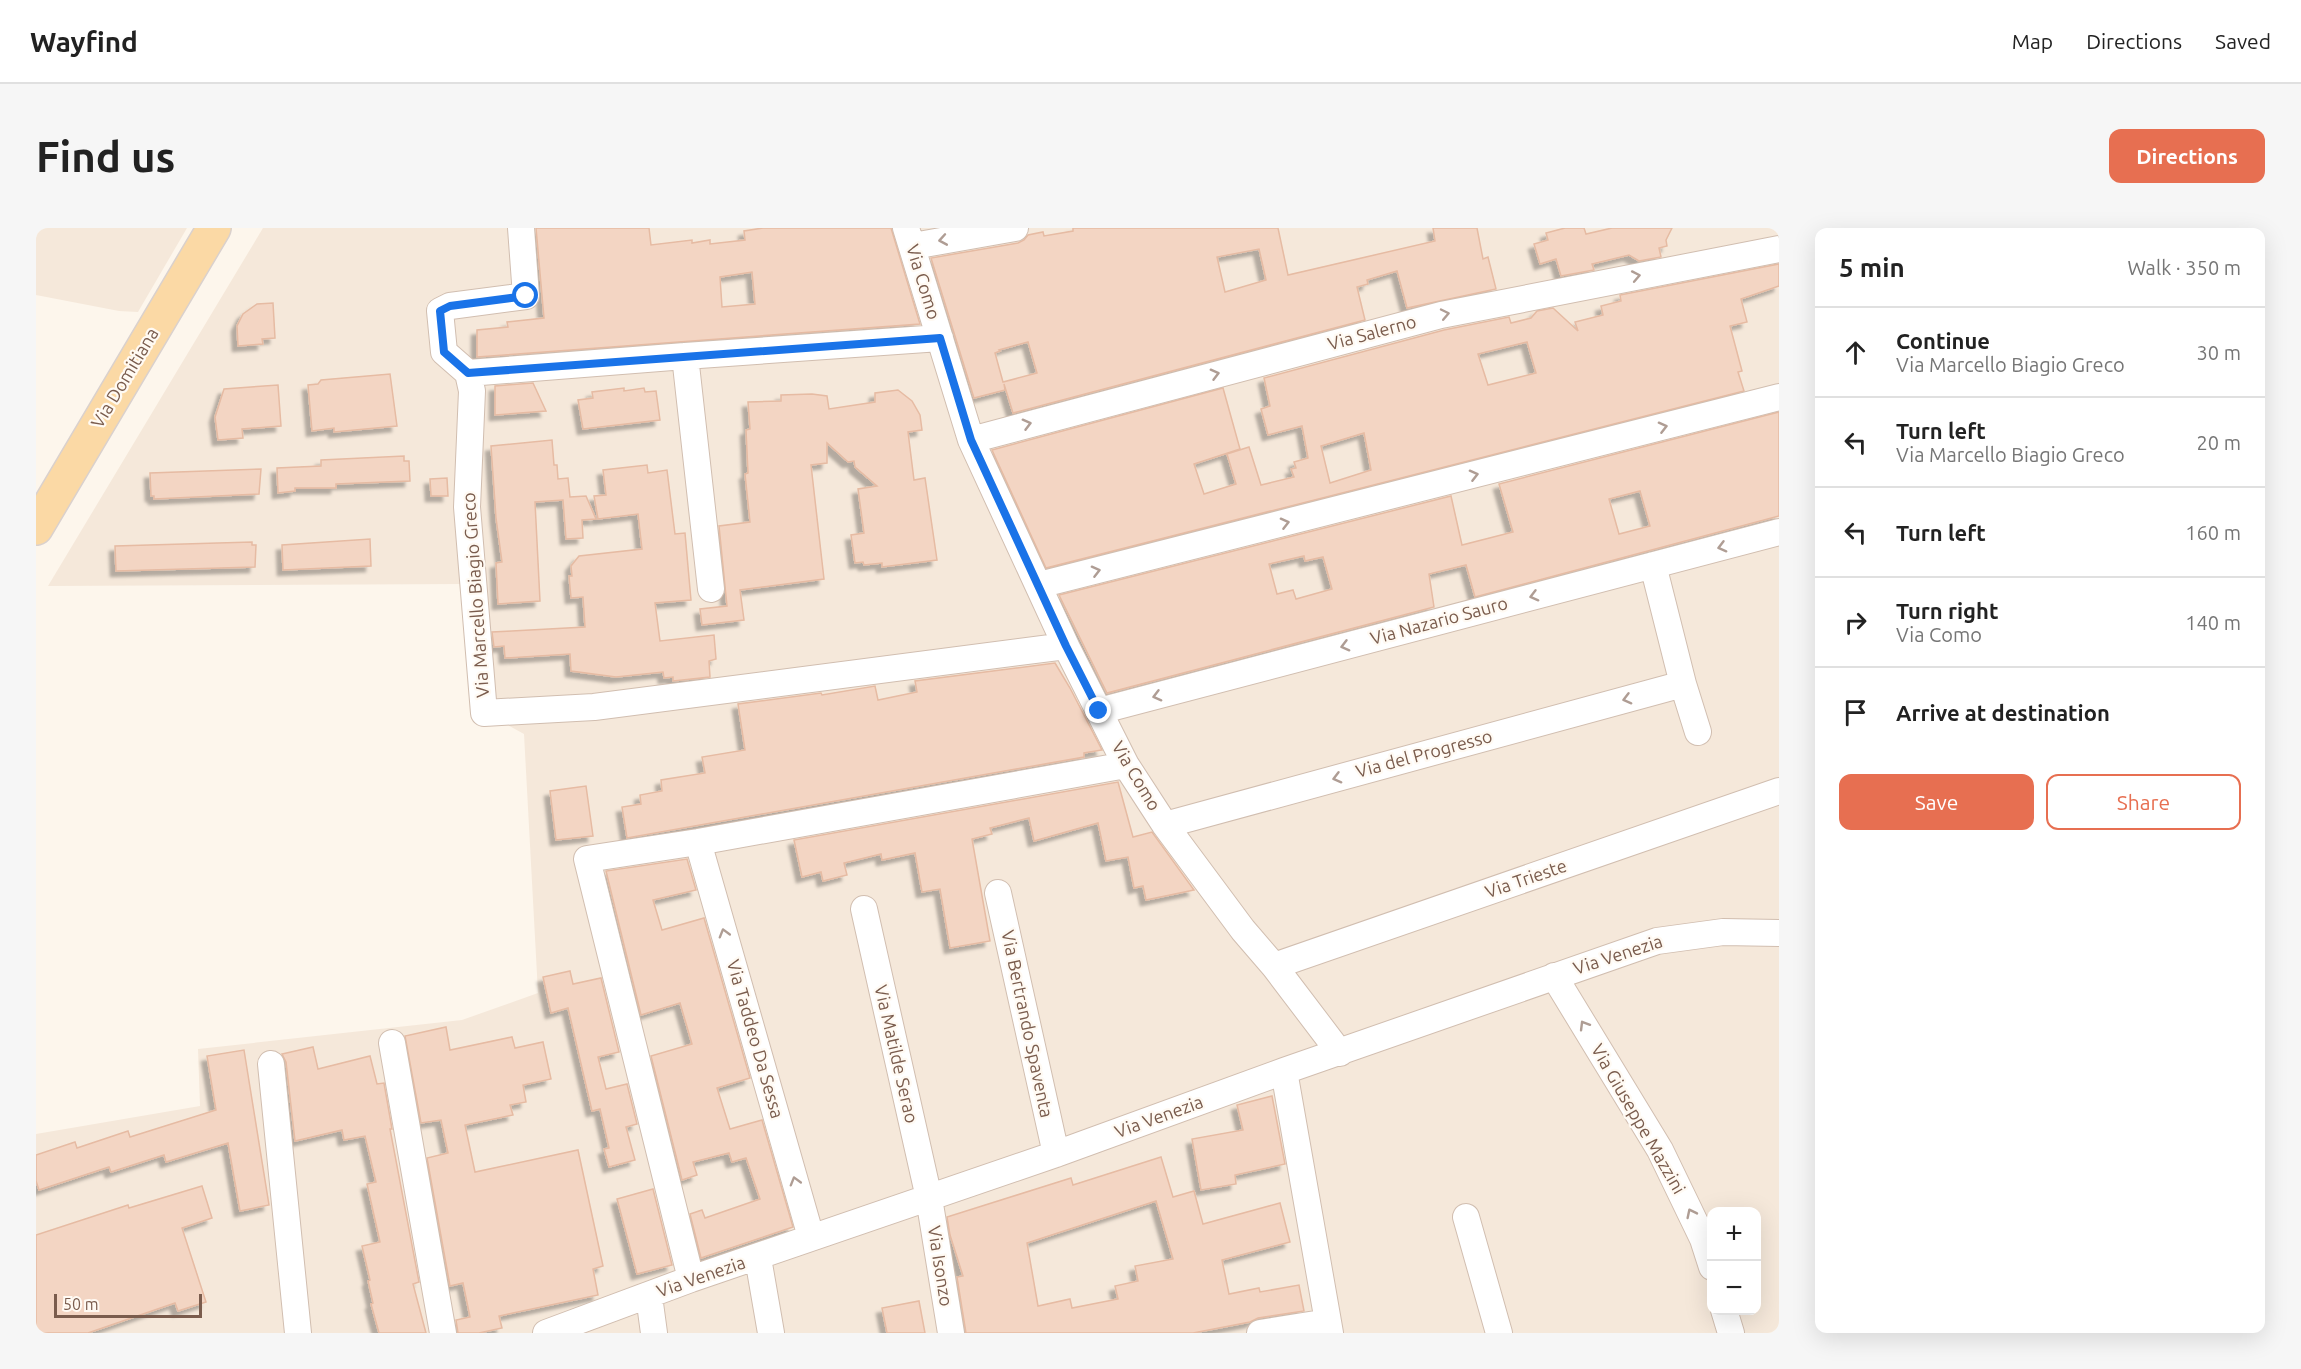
<!DOCTYPE html>
<meta charset="utf-8">
<style>
body{margin:0;font-family:Ubuntu,sans-serif;background:#f6f6f6;color:#222}
.controls{position:absolute;right:18px;bottom:18px;display:grid;overflow:hidden;border-radius:12px;box-shadow:0 6px 24px #0002}
.controls button{width:54px;height:54px;display:grid;place-items:center;padding:0;border:0;border-bottom:2px solid #e0e0e0;background:#fff;color:#222;font:30px sans-serif}
.scale{position:absolute;left:18px;bottom:15px;width:148px;box-sizing:border-box;padding-left:6px;border:3px solid #7a5c4d;border-top:0;font-size:16px;line-height:21px;white-space:nowrap;color:#7a5c4d;-webkit-text-stroke:4px #fffaf3;paint-order:stroke}
.stop{position:absolute;width:18px;height:18px;margin:-14px;border:4px solid #1a73e8;border-radius:50%;background:#fff}
.stop.end{background:#1a73e8;border-color:#fff;box-shadow:0 2px 6px #0008}
.list{margin:0;padding:0;list-style:none}
h2{display:flex;justify-content:space-between;align-items:center;height:78px;margin:0;padding:0 24px;font-size:26px}
h2 small{font-size:20px;font-weight:400;color:#767676}
.list li{display:grid;grid-template-columns:39px 1fr auto;gap:18px;align-items:center;box-sizing:border-box;height:90px;padding:0 24px;border-top:2px solid #e0e0e0}
.list b{display:block;font-size:22px;white-space:nowrap}
.list p{margin:0;font-size:20px;white-space:nowrap;color:#767676}
.list em{font-size:20px;font-style:normal;color:#767676}
.actions{display:flex;gap:12px;padding:18px 24px}
.actions a{flex:1;padding:14px 0;border:2px solid #e76f51;border-radius:12px;text-align:center;font-size:21px;color:#e76f51}
.actions .main{background:#e76f51;color:#fff}
.icon{flex:none;width:33px;height:33px;fill:none;stroke:currentColor;stroke-width:2;stroke-linecap:round;stroke-linejoin:round}
.map{position:relative;flex:none;width:1743px;height:1105px;overflow:hidden;border-radius:12px}
header{display:flex;align-items:center;gap:36px;box-sizing:border-box;height:84px;padding:0 30px;background:#fff;border-bottom:2px solid #e0e0e0}
header strong{font-size:28px}
nav{display:flex;gap:33px;margin-inline-start:auto;font-size:21px}
.intro{display:flex;align-items:center;justify-content:space-between;box-sizing:border-box;height:144px;padding:0 36px}
h1{margin:0;font-size:42px}
.button{padding:15px 27px;border-radius:12px;background:#e76f51;color:#fff;font-size:21px;font-weight:700}
main{display:flex;gap:36px;padding:0 36px}
aside{flex:1;background:#fff;border-radius:12px;box-shadow:0 6px 24px #0002}
.map>svg:first-child{display:block}
.residential{fill:#f5e8da;fill-rule:evenodd}
.building{fill:#f3d5c3;stroke:#e6bba3;stroke-width:1.5;fill-rule:evenodd;filter:url(#shadow)}
.lines{fill:none;stroke-linecap:round;stroke-linejoin:round}
.minor-casing{stroke:#d1beb0;stroke-width:28}
.major-casing{stroke:#dad1cd;stroke-width:36}
.minor{stroke:#fff;stroke-width:26}
.major{stroke:#fbd9a5;stroke-width:33}
.oneway{stroke:#af9d94}
.route{stroke:#1a73e8;stroke-width:8}
.labels{text-anchor:middle;stroke-width:4.5;stroke-linejoin:round;paint-order:stroke}
.street-label{font-size:18px;fill:#7a5c4d;stroke:#fffaf3}
</style>
<header>
<strong>Wayfind</strong>
<nav><a>Map</a><a>Directions</a><a>Saved</a></nav>
</header>
<div class="intro"><h1>Find us</h1><a class="button">Directions</a></div>
<main>
<div class="map">
<svg width="1743" height="1105" viewBox="0 0 1743 1105">
<defs>
<filter id="shadow"><feDropShadow dx="-5.5" dy="5.5" stdDeviation="1.5" flood-color="#0004"/></filter>
</defs>
<rect width="100%" height="100%" fill="#fdf6ec"/>
<!-- residential -->
<path class="residential" d="M0,0H151L102,84L83,83L0,67Z
M227,0H1743V1105H0V906L164,878L162,821L426,792L502,765L488,506L466,494L428,356L12,358ZM1676,984H1720V1082H1676Z"/>
<!-- building -->
<path class="building" d="M500,0H613L615,17L656,12V15L674,12V16L709,12L708,3L727,0H855L884,96L441,129V102L472,99L471,94L508,90ZM716,44L719,76L686,79L684,49Z
M1037,0H1242L1252,47L1399,13L1397,0H1441L1447,31L1452,29L1460,61L1371,80L1361,43L1331,52L1332,56L1321,59L1329,92L977,185L968,156L969,162L938,170L895,30L982,15L988,12L992,7L1007,4L1008,8L1037,3ZM1223,21L1230,52L1189,64L1181,29ZM992,114L1001,145L967,154L959,125L964,123L963,122Z
M1529,0H1548L1550,6L1576,0H1636L1630,12L1631,18L1623,20L1625,29L1603,33L1593,27L1556,36L1558,42L1525,48L1520,31L1504,36L1498,16L1512,12L1510,5Z
M1743,36V58L1705,71L1711,94L1694,98L1706,143L1702,144L1708,163L1010,340L956,222L1187,160L1204,221L1158,236L1168,266L1200,256L1191,226L1213,219L1225,257L1258,249L1255,241L1260,240L1258,234L1272,230L1266,198L1232,207L1225,181L1234,178L1228,150L1408,102L1473,89L1475,95L1495,90L1501,83L1517,80L1542,103L1539,94L1567,87L1565,78L1585,73L1584,67ZM1491,114L1500,145L1452,157L1442,126ZM1328,205L1335,242L1294,255L1285,218Z
M237,75L239,110L226,111L227,116L202,118L201,98L207,86L221,76Z
M354,146L361,198L298,204V200L276,203L272,157L282,156L285,152Z
M497,155L510,183L459,187V158Z
M242,157L245,198L206,201L207,210L182,212L179,189L188,161Z
M588,160V163L608,160L609,164L620,163L624,192L547,201L542,172L557,170L556,164Z
M862,162L876,173L884,187L886,202L872,204L878,252L889,250L901,332L846,339V335L828,337L827,334L819,335L815,307L828,305L822,261L841,258L819,239L818,233L812,234L791,215V235L775,237L788,351L704,362L708,392L666,397L664,381L691,378L683,298L714,294L709,246L712,245L710,202L714,201L712,174L745,173V167L776,166L791,168L793,181L839,174V165Z
M1743,184V288L1439,369L1430,337L1393,346L1398,379L1071,465L1023,367L1415,268L1426,317L1477,304L1463,256ZM1604,263L1614,298L1583,306L1573,271ZM1268,328L1269,333L1287,329L1296,361L1260,371L1257,362L1241,366L1233,336Z
M516,212L518,237H521L522,251L532,250L534,269L550,268L560,291L546,292L547,310L530,311L527,272L499,274L504,373L462,376L460,335L466,334L460,290L455,218Z
M368,228V233H373L374,253L300,256V260H259V263L242,265L241,240L285,238V232Z
M611,237L612,245L631,242L639,306L649,305L655,372L619,375L624,413L678,407L680,431L673,433L674,449L637,453V449L628,450L627,444L580,449L535,443L534,426L469,430L468,418L458,419L456,404L549,399L547,369L535,370L533,348H536L535,338L543,328L606,321L602,286L562,291L558,268L570,267L567,242Z
M225,241L223,266L118,271V268H115L114,245Z
M411,250L412,268H395L394,251Z
M334,311L335,338L247,342L246,317Z
M216,314V317H220L219,339L80,343L79,318Z
M1019,435L1034,460L1066,522L1048,525V529L591,610L586,579L605,576L604,567L626,563L625,552L669,545L666,529L709,522L702,476L785,465L786,467L839,458L842,472L881,464L879,453Z
M1082,554L1097,609L1116,604L1158,662L1110,672L1107,658L1098,660L1092,629L1070,633L1062,595L998,613L993,590L954,600L956,606L936,611L954,713L914,720L904,661L886,664L879,625L846,632L845,626L808,635L811,647L787,653L785,644L766,649L758,612Z
M550,558L557,608L520,612L514,563Z
M651,631L660,662L617,672L626,702L668,690L714,850L681,860L694,901L726,892L757,999L665,1030L654,986L666,982L669,990L724,971L710,930L696,934L693,925L657,934L661,947L646,952L615,828L656,816L644,775L605,787L570,643Z
M534,743L537,756L565,750L583,824L562,829L570,861L591,856L601,896L590,899L599,932L573,939L568,921L573,920L564,881L556,883L532,780L515,785L507,749Z
M410,799L414,822L476,809L479,820L507,814L515,851L487,857L490,874L474,877L477,887L429,897L439,944L542,922L567,1038L557,1041L562,1067L463,1088L466,1100L443,1105H422L420,1092L434,1089L427,1055L414,1058L391,930L412,925L405,892L385,895L369,808Z
M277,819L282,841L334,828L341,856L348,855L356,901H354L383,1054L377,1056L390,1105H343L335,1076L337,1075L332,1053L334,1052L326,1018L344,1014L331,956L340,954L329,908L308,912L306,902L259,913L250,834L246,826Z
M208,822L233,977L204,983L192,915L130,934L128,927L75,944L73,939L3,962L0,953V927L39,914L41,920L92,903L94,909L180,882L171,828Z
M1236,868L1249,936L1199,947L1200,956L1165,962L1156,911L1207,902L1201,877Z
M1125,929L1137,969L1158,963L1167,996L1244,975L1254,1014L1186,1032L1193,1066L1223,1060L1224,1064L1263,1057L1268,1083L1222,1090L1214,1094L1157,1105H930L921,1049L927,1048L914,1007L911,989L1035,950L1037,957ZM1120,973L1137,1031L1099,1038L1102,1053L1079,1058L1082,1071L1036,1080L1034,1071L1002,1078L991,1015Z
M166,958L176,990L146,1000L170,1074L142,1083L139,1075L52,1105H0V1007L92,977L93,980Z
M617,961L636,1037L601,1046L581,971Z
M883,1073L889,1105H851L846,1080Z"/>
<g class="lines">
<defs>
<path id="minor" d="M485,0L490,68L414,78L404,83L408,124L432,145L436,163L431,279L448,485L558,479L1030,418
M870,0L935,212L1030,418L1090,537L1129,597L1207,702L1238,738L1304,825
M877,18L979,0
M432,145L649,128
M935,212L1405,87L1743,21
M1617,337L1647,456L1662,504
M1003,357L1743,169
M675,361L649,128L904,110
M1063,483L1743,304
M1129,597L1647,456
M662,614L775,1009
M962,665L1020,926
M828,681L893,970L915,1105
M1238,738L1743,563
M1518,748L1624,922L1667,1011L1676,1039
M356,815L407,1105
M235,836L262,1105
M1248,843L1294,1105
M1430,989L1463,1105
M722,1030L735,1105
M655,1051L551,631L662,614L1090,537
M613,1068L618,1105
M1688,1082L1695,1105
M510,1105L655,1051L1020,926L1248,843L1621,713L1687,704L1743,705
M1224,1105L1292,1094"/>
<path id="major" d="M0,300L178,0"/>
</defs>
<!-- minor casing -->
<use href="#minor" class="minor-casing"/>
<!-- major casing -->
<use href="#major" class="major-casing"/>
<!-- minor -->
<use href="#minor" class="minor"/>
<!-- major -->
<use href="#major" class="major"/>
</g>
<!-- one-way arrows -->
<defs><path id="oneway-chevron" d="M-2-3.5L2.5 0L-2 3.5" fill="none" stroke-width="1.6" stroke-linecap="round" stroke-linejoin="round" transform="scale(1.5)"/></defs>
<g class="oneway">
<use href="#oneway-chevron" transform="translate(907 12) rotate(170)"/>
<use href="#oneway-chevron" transform="translate(1600 48) rotate(-11)"/>
<use href="#oneway-chevron" transform="translate(1409 86) rotate(-12)"/>
<use href="#oneway-chevron" transform="translate(1179 146) rotate(-15)"/>
<use href="#oneway-chevron" transform="translate(991 196) rotate(-15)"/>
<use href="#oneway-chevron" transform="translate(1627 199) rotate(-14)"/>
<use href="#oneway-chevron" transform="translate(1438 247) rotate(-14)"/>
<use href="#oneway-chevron" transform="translate(1249 295) rotate(-14)"/>
<use href="#oneway-chevron" transform="translate(1686 319) rotate(165)"/>
<use href="#oneway-chevron" transform="translate(1060 343) rotate(-14)"/>
<use href="#oneway-chevron" transform="translate(1498 368) rotate(165)"/>
<use href="#oneway-chevron" transform="translate(1309 418) rotate(165)"/>
<use href="#oneway-chevron" transform="translate(1121 468) rotate(165)"/>
<use href="#oneway-chevron" transform="translate(1591 471) rotate(165)"/>
<use href="#oneway-chevron" transform="translate(1301 550) rotate(165)"/>
<use href="#oneway-chevron" transform="translate(688 705) rotate(-106)"/>
<use href="#oneway-chevron" transform="translate(1548 797) rotate(-121)"/>
<use href="#oneway-chevron" transform="translate(759 953) rotate(-106)"/>
<use href="#oneway-chevron" transform="translate(1655 985) rotate(-116)"/>
</g>
<g class="lines">
<!-- route -->
<path class="route" d="M490,68L414,78L404,83L408,124L432,145L904,110L935,212L1030,418L1063,483"/>
</g>
<g class="labels">
<!-- street labels -->
<g class="street-label">
<text transform="translate(887 54) rotate(73)" y="6">Via Como</text>
<text transform="translate(1336 105) rotate(-15)" y="6">Via Salerno</text>
<text transform="translate(89 150) rotate(-59)" y="6">Via Domitiana</text>
<text transform="translate(440 367) rotate(-94)" y="6">Via Marcello Biagio Greco</text>
<text transform="translate(1403 393) rotate(-15)" y="6">Via Nazario Sauro</text>
<text transform="translate(1388 526) rotate(-15)" y="6">Via del Progresso</text>
<text transform="translate(1100 548) rotate(59)" y="6">Via Como</text>
<text transform="translate(1490 651) rotate(-19)" y="6">Via Trieste</text>
<text transform="translate(1582 727) rotate(-18)" y="6">Via Venezia</text>
<text transform="translate(991 796) rotate(78)" y="6">Via Bertrando Spaventa</text>
<text transform="translate(719 811) rotate(74)" y="6">Via Taddeo Da Sessa</text>
<text transform="translate(860 826) rotate(77)" y="6">Via Matilde Serao</text>
<text transform="translate(1123 889) rotate(-20)" y="6">Via Venezia</text>
<text transform="translate(1602 891) rotate(60)" y="6">Via Giuseppe Mazzini</text>
<text transform="translate(904 1038) rotate(81)" y="6">Via Isonzo</text>
<text transform="translate(665 1049) rotate(-19)" y="6">Via Venezia</text>
</g>
</g>
</svg>
<div class="controls">
<button>+</button>
<button>−</button>
</div>
<div class="scale">50 m</div>
<div class="stop" style="left:490px;top:68px"></div>
<div class="stop end" style="left:1063px;top:483px"></div>
</div>
<aside>
<h2>5 min<small>Walk · 350 m</small></h2>
<ul class="list">
<li><svg class="icon" aria-label="ahead" viewBox="0 0 24 24"><path d="M12 20V5M6 11l6-6 6 6"/></svg><div><b>Continue</b><p>Via Marcello Biagio Greco</p></div><em>30 m</em></li>
<li><svg class="icon" aria-label="left" viewBox="0 0 24 24"><path d="M17 20v-9H6M10 6l-5 5 5 5"/></svg><div><b>Turn left</b><p>Via Marcello Biagio Greco</p></div><em>20 m</em></li>
<li><svg class="icon" aria-label="left" viewBox="0 0 24 24"><path d="M17 20v-9H6M10 6l-5 5 5 5"/></svg><div><b>Turn left</b></div><em>160 m</em></li>
<li><svg class="icon" aria-label="right" viewBox="0 0 24 24"><path d="M7 20v-9h11M14 6l5 5-5 5"/></svg><div><b>Turn right</b><p>Via Como</p></div><em>140 m</em></li>
<li><svg class="icon" aria-label="arrive" viewBox="0 0 24 24"><path d="M6 21V4h12l-3 4 3 4H6"/></svg><div><b>Arrive at destination</b></div></li>
</ul>
<div class="actions"><a class="main">Save</a><a>Share</a></div>
</aside>
</main>
